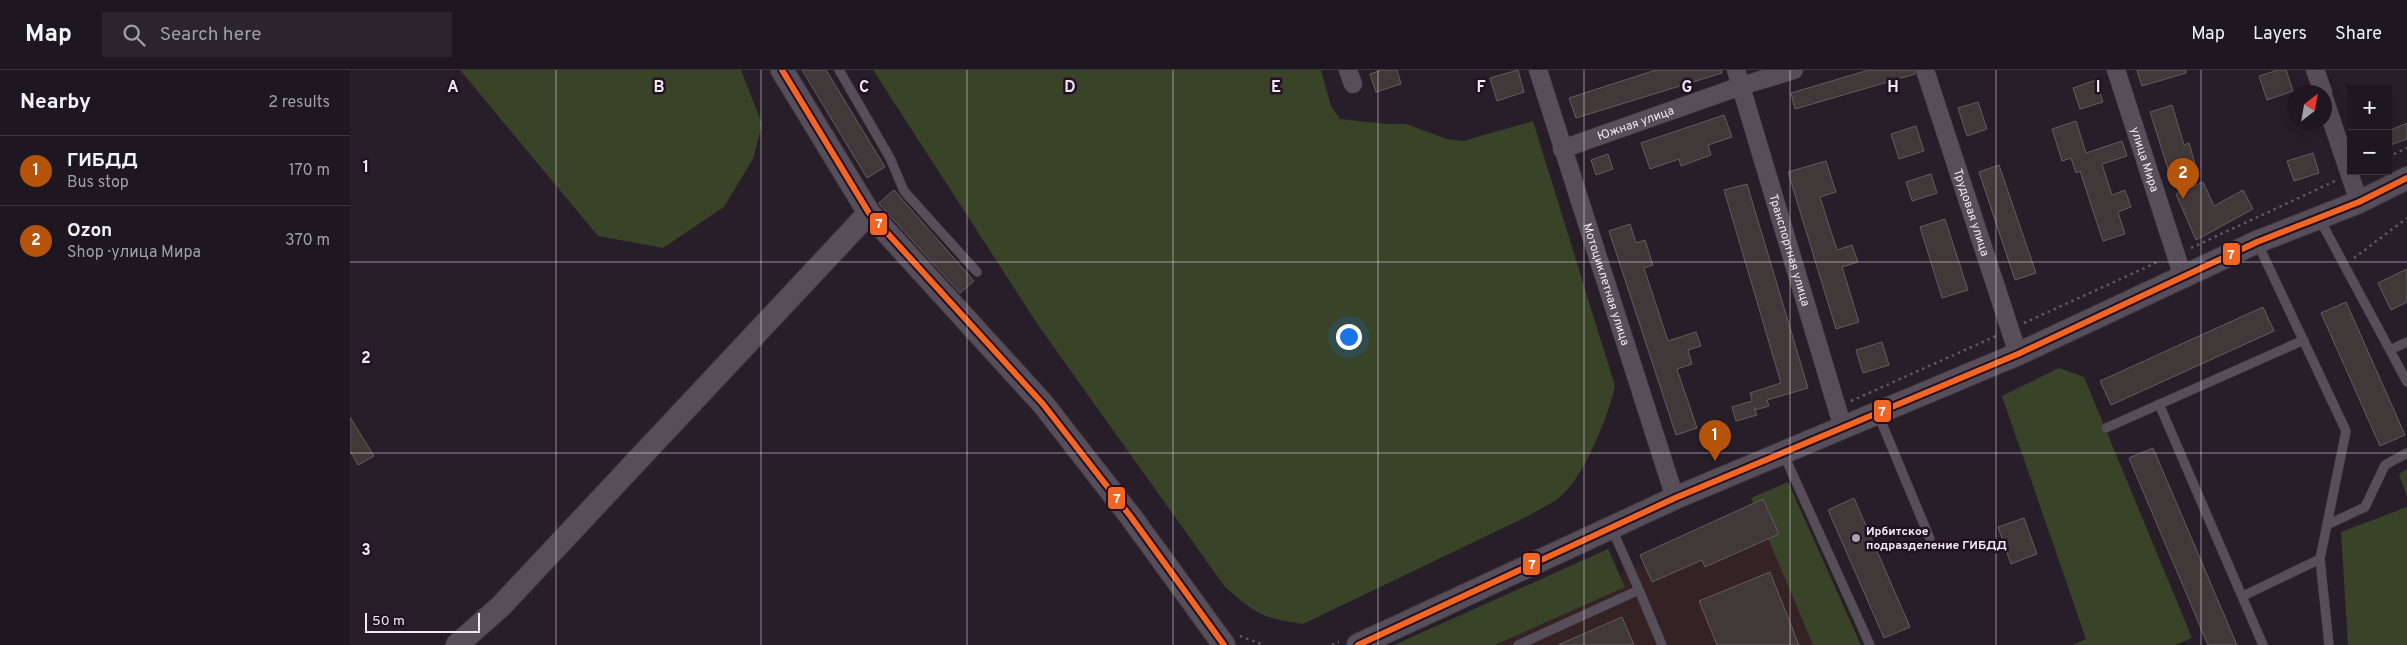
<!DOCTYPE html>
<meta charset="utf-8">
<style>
body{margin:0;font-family:Overpass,sans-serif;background:#2b232d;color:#f1f3f6}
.controls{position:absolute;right:15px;top:15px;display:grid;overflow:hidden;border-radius:0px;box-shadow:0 5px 20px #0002}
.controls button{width:45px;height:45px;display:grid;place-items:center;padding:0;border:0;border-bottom:1px solid #3c353e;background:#1e1620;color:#f1f3f6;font:25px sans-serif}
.compass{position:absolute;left:1937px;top:15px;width:45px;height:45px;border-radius:50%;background:#1e1620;box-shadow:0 5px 20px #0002;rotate:31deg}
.scale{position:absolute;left:15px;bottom:12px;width:115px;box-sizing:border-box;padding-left:5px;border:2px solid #f3e7f4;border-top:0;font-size:14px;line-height:18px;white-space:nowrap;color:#f3e7f4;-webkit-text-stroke:4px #221124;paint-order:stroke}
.you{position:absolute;left:998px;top:266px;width:18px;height:18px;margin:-12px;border:4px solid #fff;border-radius:50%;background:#1a73e8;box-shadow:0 0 0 8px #1a73e833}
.badge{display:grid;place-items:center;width:32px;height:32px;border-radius:50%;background:#b45309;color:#fff;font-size:16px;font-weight:700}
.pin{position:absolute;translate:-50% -41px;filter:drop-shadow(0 1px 2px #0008)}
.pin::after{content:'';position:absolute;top:26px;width:18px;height:15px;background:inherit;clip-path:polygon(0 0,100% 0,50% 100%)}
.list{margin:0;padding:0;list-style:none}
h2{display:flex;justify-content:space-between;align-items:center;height:65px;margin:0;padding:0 20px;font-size:21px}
h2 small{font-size:16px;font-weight:400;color:#a19fa5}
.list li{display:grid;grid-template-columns:32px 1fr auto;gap:15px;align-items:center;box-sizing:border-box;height:70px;padding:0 20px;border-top:1px solid #3c353e}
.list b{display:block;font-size:19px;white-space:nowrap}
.list p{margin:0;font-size:16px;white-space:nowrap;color:#a19fa5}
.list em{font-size:16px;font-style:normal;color:#a19fa5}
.icon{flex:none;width:28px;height:28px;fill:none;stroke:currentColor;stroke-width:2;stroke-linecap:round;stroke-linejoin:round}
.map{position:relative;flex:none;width:2057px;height:575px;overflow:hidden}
header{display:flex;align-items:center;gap:30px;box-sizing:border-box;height:70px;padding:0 25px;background:#1e1620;border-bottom:1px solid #3c353e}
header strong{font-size:24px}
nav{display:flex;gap:28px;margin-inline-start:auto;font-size:18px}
.search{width:350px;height:45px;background:#2b232d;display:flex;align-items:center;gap:12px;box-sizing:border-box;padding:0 18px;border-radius:0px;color:#a19fa5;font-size:19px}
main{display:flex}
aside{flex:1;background:#1e1620}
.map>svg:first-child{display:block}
.industrial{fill:#342224}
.green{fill:#384327}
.building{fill:#41383a;stroke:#645c5d}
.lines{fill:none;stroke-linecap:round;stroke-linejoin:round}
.service-casing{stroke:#413943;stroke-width:10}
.minor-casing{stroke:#413943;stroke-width:19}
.tertiary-casing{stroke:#413943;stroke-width:24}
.path{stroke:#5f5960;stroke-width:2.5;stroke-dasharray:2.5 4;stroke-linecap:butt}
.service{stroke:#564e58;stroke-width:9}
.minor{stroke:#564e58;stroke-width:18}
.tertiary{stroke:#564e58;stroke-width:22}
.bus-1-casing{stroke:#221124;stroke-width:10}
.bus-1{stroke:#f26522;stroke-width:6}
.grid{fill:none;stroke:#f3e7f4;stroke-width:1;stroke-opacity:0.55}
.poi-dot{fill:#aca1ad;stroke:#221124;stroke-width:2}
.labels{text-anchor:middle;stroke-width:5;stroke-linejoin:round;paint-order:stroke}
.street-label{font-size:12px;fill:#f3e7f4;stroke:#221124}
.poi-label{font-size:12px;font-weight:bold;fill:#f3e7f4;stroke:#221124;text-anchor:start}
.grid-label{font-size:16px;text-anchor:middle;font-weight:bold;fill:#f3e7f4;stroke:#221124;stroke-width:5;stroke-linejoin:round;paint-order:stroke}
.line-badge{stroke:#221124;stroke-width:2}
.badge-label{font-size:14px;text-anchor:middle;font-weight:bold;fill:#fff}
</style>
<header>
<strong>Map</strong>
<div class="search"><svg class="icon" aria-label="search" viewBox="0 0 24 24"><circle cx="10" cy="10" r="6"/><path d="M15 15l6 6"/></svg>Search here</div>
<nav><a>Map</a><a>Layers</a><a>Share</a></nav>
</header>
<main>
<aside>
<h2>Nearby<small>2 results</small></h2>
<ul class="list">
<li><span class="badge">1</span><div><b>ГИБДД</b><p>Bus stop</p></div><em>170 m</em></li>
<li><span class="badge">2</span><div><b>Ozon</b><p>Shop · улица Мира</p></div><em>370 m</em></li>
</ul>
</aside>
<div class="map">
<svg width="2057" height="575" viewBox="0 0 2057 575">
<rect width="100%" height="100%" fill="#281e2a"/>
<!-- industrial -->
<path class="industrial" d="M1417,438L1479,575H1112Z"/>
<!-- green -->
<path class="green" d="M110,0H391L412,54L403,89L374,137L313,178L248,166Z
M523,0H971L981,36L990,49L1037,54H1056L1097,69L1113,71L1183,51L1265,316C1258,347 1236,403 1212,425C1202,434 1188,440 1176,447L953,554C912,548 906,544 875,517L688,255Z
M1709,298L1734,307L1842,568L1825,575H1722L1736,569L1652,326Z
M2057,399V427L2049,404Z
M1438,412L1511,575H1463L1401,428Z
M2057,437V575H1998L1991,462Z
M1258,479L1275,517L1145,575H1044Z"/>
<!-- building -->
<path class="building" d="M452,0H476L535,97L517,108Z
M1032,0H1047L1051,14L1026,22L1020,4Z
M1168,0L1174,22L1147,31L1140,8Z
M1306,0H1372V3L1226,48L1219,28Z
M1519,0H1565V4L1445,39L1441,23Z
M1787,0H1836V3L1792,16Z
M1928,0H1936L1943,21L1917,30L1909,6Z
M1746,10L1753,32L1730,39L1723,18Z
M1628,32L1637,59L1617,66L1608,38Z
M1822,35L1834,75L1839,73L1845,94L1819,102L1800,42Z
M1374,45L1382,67L1358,75L1361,85L1331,96L1329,89L1300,99L1291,73Z
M1726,51L1736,83L1772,71L1777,86L1752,94L1762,125L1775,120L1781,137L1768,142L1775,164L1753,171L1730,101L1726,103L1721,88L1712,91L1702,59Z
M2057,53V69L2038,76V61Z
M1566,56L1574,81L1549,89L1541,64Z
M1963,83L1969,103L1944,111L1937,91Z
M1258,84L1263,99L1246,105L1241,90Z
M1476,91L1486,122L1470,127L1487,180L1502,175L1508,192L1492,197L1509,252L1486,259L1438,102Z
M1649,95L1686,203L1665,210L1629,102Z
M1581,104L1587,123L1562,131L1556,112Z
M1853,112L1864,136L1893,120L1903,139L1846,170L1826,124Z
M1397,114L1458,318L1417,330L1419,336L1405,340L1404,337L1407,345L1386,351L1382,337L1402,331L1400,323L1431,313L1374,120Z
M544,120L624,211L610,223L530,135L529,133Z
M1595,149L1618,220L1592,228L1570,157Z
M1280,154L1286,173L1295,170L1303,195L1294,198L1318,271L1346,262L1351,276L1338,280L1342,294L1327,299L1347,358L1326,365L1259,161Z
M2057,199V232L2041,240L2028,213Z
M1996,232L2055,365L2030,376L1971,243Z
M1913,237L1924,261L1761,335L1750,311Z
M1532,272L1539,295L1513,303L1506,280Z
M0,347L24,386L8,395L0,381Z
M1803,378L1887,575H1858L1779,388Z
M1504,428L1560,557L1534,568L1478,440Z
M1413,429L1429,464L1355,497L1352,490L1302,512L1290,485Z
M1674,448L1687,484L1661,494L1648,457Z
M1420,502L1449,575H1367L1349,531Z
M1272,547L1284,575H1208Z"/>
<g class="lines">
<defs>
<path id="service" d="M489,0L540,88L554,121L627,202
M1969,148L2057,312
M2040,280L2057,272
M1809,334L1913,575
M1528,344L1580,469
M1756,358L1954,270
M1433,383L1520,575
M1977,455L2015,437L2035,395L2057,383
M1970,489L1979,575
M1289,520L1312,575
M1893,526L1970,489L1996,361L1907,172
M1168,575L1289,520L1262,459"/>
<g id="minor">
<path d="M998,0L1003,14"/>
<path id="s1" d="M1188,0L1325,428"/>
<path id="s2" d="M1386,0L1493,358"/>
<path id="s3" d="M1575,0L1668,284"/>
<path id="s4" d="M1766,0L1833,207"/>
<path d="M1965,0L1973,22"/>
<path d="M1974,28L2009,132"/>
<path id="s5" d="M1212,79L1391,16L1444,0"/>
</g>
<path id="tertiary" d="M432,0L519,143L693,334L781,447L874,575
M107,575L151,536L519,143
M1008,575L1325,428L1668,284L1907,172L2009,132L2057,108"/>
</defs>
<!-- service casing -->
<use href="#service" class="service-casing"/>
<!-- minor casing -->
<use href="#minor" class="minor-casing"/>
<!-- tertiary casing -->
<use href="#tertiary" class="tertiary-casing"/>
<!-- path -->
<path class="path" d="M2038,87L2057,78
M1841,178L1985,111
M2004,188L2057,148
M1674,253L1810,191
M1501,331L1646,266
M890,566L914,575
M982,575L989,572"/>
<!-- service -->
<use href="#service" class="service"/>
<!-- minor -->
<use href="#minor" class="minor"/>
<!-- tertiary -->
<use href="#tertiary" class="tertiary"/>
<defs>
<path id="bus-1" d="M432,0L519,143L693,334L781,447L874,575
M1008,575L1325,428L1668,284L1907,172L2009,132L2057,108"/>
</defs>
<!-- bus-1 casing -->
<use href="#bus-1" class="bus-1-casing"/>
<!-- bus-1 -->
<use href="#bus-1" class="bus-1"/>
</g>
<!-- grid -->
<path class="grid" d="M206,0V575M411,0V575M617,0V575M823,0V575M1028,0V575M1234,0V575M1440,0V575M1646,0V575M1851,0V575M0,192H2057M0,383H2057"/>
<!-- markers -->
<circle class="poi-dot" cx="1506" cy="468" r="5"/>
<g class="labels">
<!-- street labels -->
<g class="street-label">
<text dy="4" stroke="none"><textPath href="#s5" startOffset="78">Южная улица</textPath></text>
<text dy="4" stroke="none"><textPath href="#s4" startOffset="94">улица Мира</textPath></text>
<text dy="4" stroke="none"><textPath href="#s3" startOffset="150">Трудовая улица</textPath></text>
<text dy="4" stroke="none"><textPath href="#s2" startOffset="188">Транспортная улица</textPath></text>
<text dy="4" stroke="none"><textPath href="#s1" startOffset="225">Мотоциклетная улица</textPath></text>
</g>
<!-- poi labels -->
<g class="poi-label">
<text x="1516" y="465">Ирбитское<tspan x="1516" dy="14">подразделение ГИБДД</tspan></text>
</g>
</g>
<g class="grid-label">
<text x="103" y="22">A</text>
<text x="309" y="22">B</text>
<text x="514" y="22">C</text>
<text x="720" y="22">D</text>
<text x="926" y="22">E</text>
<text x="1131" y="22">F</text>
<text x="1337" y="22">G</text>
<text x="1543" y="22">H</text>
<text x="1748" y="22">I</text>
<text x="16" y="102">1</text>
<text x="16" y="293">2</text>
<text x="16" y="485">3</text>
</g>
<g class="line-badge">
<rect x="519" y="142" width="19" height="24" rx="5" fill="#f26522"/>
<rect x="1872" y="172" width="19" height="24" rx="5" fill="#f26522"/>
<rect x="1523" y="329" width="19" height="24" rx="5" fill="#f26522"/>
<rect x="757" y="416" width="19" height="24" rx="5" fill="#f26522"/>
<rect x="1172" y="482" width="19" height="24" rx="5" fill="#f26522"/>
</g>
<g class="badge-label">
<text x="529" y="158">7</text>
<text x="1881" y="189">7</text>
<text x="1532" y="346">7</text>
<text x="767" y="433">7</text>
<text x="1182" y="499">7</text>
</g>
</svg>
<div class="controls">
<button>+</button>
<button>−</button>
</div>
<svg class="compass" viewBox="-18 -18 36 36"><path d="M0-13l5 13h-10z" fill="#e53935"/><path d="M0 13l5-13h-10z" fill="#a19fa5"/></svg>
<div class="scale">50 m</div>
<div class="you"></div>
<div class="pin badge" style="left:1365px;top:391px">1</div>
<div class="pin badge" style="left:1833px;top:129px">2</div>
</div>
</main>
